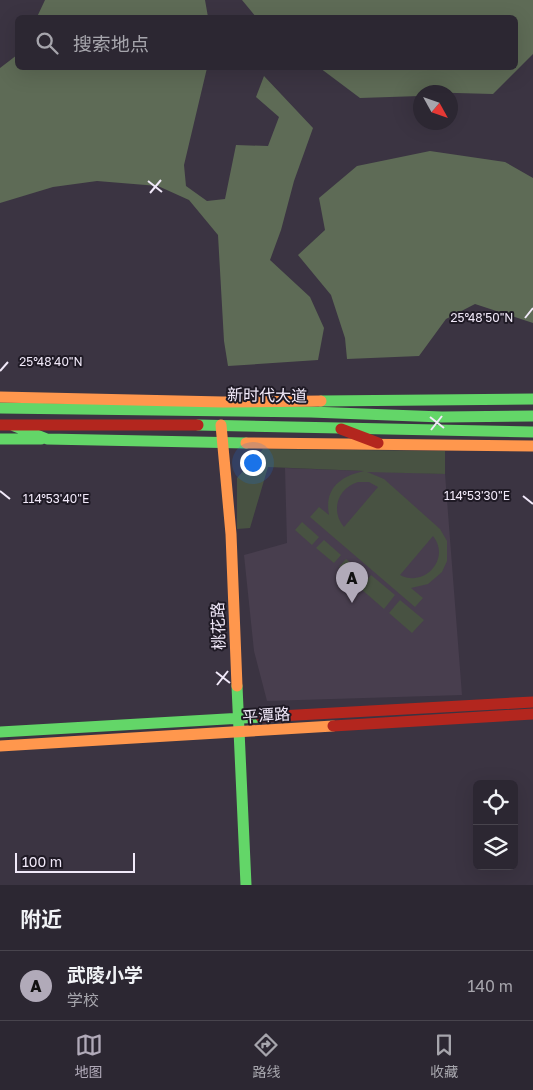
<!DOCTYPE html>
<html lang="zh">
<meta charset="utf-8">
<style>
body{margin:0;font-family:"Golos Text","Noto Sans SC",sans-serif;background:#342f3a;color:#f1f3f6}
.controls{position:absolute;right:15px;bottom:15px;display:grid;overflow:hidden;border-radius:8px;box-shadow:0 5px 20px #0002}
.controls button{width:45px;height:45px;display:grid;place-items:center;padding:0;border:0;border-bottom:1px solid #48444d;background:#2c2732;color:#f1f3f6;font:25px sans-serif}
.compass{position:absolute;left:413px;top:85px;width:45px;height:45px;border-radius:50%;background:#2c2732;box-shadow:0 5px 20px #0002;rotate:130deg}
.scale{position:absolute;left:15px;bottom:12px;width:120px;box-sizing:border-box;padding-left:5px;border:2px solid #f1e9f9;border-top:0;font-size:14px;line-height:18px;white-space:nowrap;color:#f1e9f9;-webkit-text-stroke:4px #1f1a25;paint-order:stroke}
.you{position:absolute;left:252px;top:462px;width:18px;height:18px;margin:-12px;border:4px solid #fff;border-radius:50%;background:#1a73e8;box-shadow:0 0 0 8px #1a73e833}
.badge{display:grid;place-items:center;width:32px;height:32px;border-radius:50%;background:#b1aab9;color:#111;font-size:16px;font-weight:700}
.pin{position:absolute;translate:-50% -41px;filter:drop-shadow(0 1px 2px #0008)}
.pin::after{content:'';position:absolute;top:26px;width:18px;height:15px;background:inherit;clip-path:polygon(0 0,100% 0,50% 100%)}
.list{margin:0;padding:0;list-style:none}
h2{display:flex;justify-content:space-between;align-items:center;height:65px;margin:0;padding:0 20px;font-size:21px}
h2 small{font-size:16px;font-weight:400;color:#a6a5ac}
.list li{display:grid;grid-template-columns:32px 1fr auto;gap:15px;align-items:center;box-sizing:border-box;height:70px;padding:0 20px;border-top:1px solid #48444d}
.list b{display:block;font-size:19px;white-space:nowrap}
.list p{margin:0;font-size:16px;white-space:nowrap;color:#a6a5ac}
.list em{font-size:16px;font-style:normal;color:#a6a5ac}
.icon{flex:none;width:28px;height:28px;fill:none;stroke:currentColor;stroke-width:2;stroke-linecap:round;stroke-linejoin:round}
.map{position:relative;flex:none;width:533px;height:885px;overflow:hidden}
.search{position:absolute;background:#2c2732;box-shadow:0 5px 20px #0002;left:15px;right:15px;top:15px;height:55px;display:flex;align-items:center;gap:12px;box-sizing:border-box;padding:0 18px;border-radius:8px;color:#a6a5ac;font-size:19px}
.sheet{height:135px;background:#2c2732}
nav{display:flex;justify-content:space-around;align-items:center;box-sizing:border-box;height:70px;border-top:1px solid #48444d;background:#2c2732;font-size:14px;color:#a6a5ac}
nav a{display:grid;justify-items:center;gap:2px}
nav .on{color:#b1aab9}
.map>svg:first-child{display:block}
.education{fill:#483e4e}
.green{fill:#485242;fill-rule:evenodd}
.forest{fill:#5e6b56}
.lines{fill:none;stroke-linecap:round;stroke-linejoin:round}
.fast{stroke:#63d668;stroke-width:11}
.slow{stroke:#ff974d;stroke-width:11}
.jam{stroke:#b3261e;stroke-width:11}
.ticks{fill:none;stroke:#f1e9f9;stroke-width:2}
.labels{text-anchor:middle;stroke-width:4;stroke-linejoin:round;paint-order:stroke}
.street-label{font-size:16px;fill:#f1e9f9;stroke:#1f1a25}
.ticks-label{font-size:12px;text-anchor:middle;fill:#f1e9f9;stroke:#1f1a25;stroke-width:4;stroke-linejoin:round;paint-order:stroke}
</style>
<div class="map">
<svg width="533" height="885" viewBox="0 0 533 885">
<rect width="100%" height="100%" fill="#3b3442"/>
<!-- education -->
<path class="education" d="M285,468L445,474L462,695L267,701L254,651L244,555L287,543Z"/>
<!-- green -->
<path class="green" d="M263,449L445,451V474L367,472L384,479L440,529L447,541V561L442,572L428,584L411,588L423,598L415,607L310,517L319,507L329,515C324,487 342,476 364,471L268,467L250,528L237,529V478ZM358,482H369L378,487L344,527C330,510 338,488 358,482ZM433,536C451,558 425,588 400,575Z
M302,522L319,537L312,545L295,530Z
M324,540L341,555L334,563L316,548Z
M346,559L363,573L356,582L339,567Z
M371,575L395,595L384,609L360,588Z
M400,600L424,620L412,633L389,613Z"/>
<!-- forest -->
<path class="forest" d="M45,0H205L208,17H37Z
M242,0H533V54L493,94L420,92V96L360,98L320,68H516V18L256,17Z
M17,55L18,68H207L184,165L186,186L207,201L225,199L236,145L268,146L279,117L256,97L264,76L313,128L294,181L281,230L270,260L310,297L324,328L318,360L228,366L224,341L218,235L189,200L158,186L97,181L53,187L0,203V68Z
M430,151L505,162L533,178V323L475,304L446,319L419,356L347,359L345,338L331,295L298,255L325,230L319,198L357,166Z"/>
<g class="lines">
<!-- fast -->
<path class="fast" d="M321,401L533,399
M0,408L311,412L442,417L533,416
M198,425L533,432
M14,426L47,439L246,443
M0,439H41
M237,686L246,885
M0,732L261,717"/>
<!-- slow -->
<path class="slow" d="M0,397L223,402L321,401
M221,425L231,534L237,686
M246,443L533,446
M0,746L333,726"/>
<!-- jam -->
<path class="jam" d="M0,425H198
M341,429L378,443
M261,717L533,702
M333,726L533,714"/>
</g>
<!-- ticks -->
<path class="ticks" d="M148,181L162,192M150,193L161,180M525,318L533,308M0,371L8,362M430,417L444,428M431,430L442,416M0,491L10,499M523,496L533,504M216,672L230,683M217,685L228,671"/>
<g class="labels">
<!-- street labels -->
<g class="street-label">
<text transform="translate(267 395) rotate(1)" y="6">新时代大道</text>
<text transform="translate(218 626) rotate(-92)" y="6">桃花路</text>
<text transform="translate(266 715) rotate(-4)" y="6">平潭路</text>
</g>
</g>
<g class="ticks-label">
<text x="482" y="322">25°48'50"N</text>
<text x="51" y="366">25°48'40"N</text>
<text x="477" y="500">114°53'30"E</text>
<text x="56" y="503">114°53'40"E</text>
</g>
</svg>
<div class="controls">
<button><svg class="icon" aria-label="locate" viewBox="0 0 24 24"><circle cx="12" cy="12" r="6"/><path d="M12 2v4M12 18v4M2 12h4M18 12h4"/></svg></button>
<button><svg class="icon" aria-label="layers" viewBox="0 0 24 24"><path d="M12 4l9 5-9 5-9-5zM3 14l9 5 9-5"/></svg></button>
</div>
<svg class="compass" viewBox="-18 -18 36 36"><path d="M0-13l5 13h-10z" fill="#e53935"/><path d="M0 13l5-13h-10z" fill="#a6a5ac"/></svg>
<div class="scale">100 m</div>
<div class="you"></div>
<div class="pin badge" style="left:352px;top:603px">A</div>
<div class="search"><svg class="icon" aria-label="search" viewBox="0 0 24 24"><circle cx="10" cy="10" r="6"/><path d="M15 15l6 6"/></svg>搜索地点</div>
</div>
<section class="sheet">
<h2>附近<small></small></h2>
<ul class="list">
<li><span class="badge">A</span><div><b>武陵小学</b><p>学校</p></div><em>140 m</em></li>
</ul>
</section>
<nav>
<a class="on"><svg class="icon" aria-label="map" viewBox="0 0 24 24"><path d="M3 6l6-2 6 2 6-2v14l-6 2-6-2-6 2zM9 4v14M15 6v14"/></svg>地图</a>
<a><svg class="icon" aria-label="directions" viewBox="0 0 24 24"><path d="M12 3l9 9-9 9-9-9zM9 14v-3h6M13 9l2 2-2 2"/></svg>路线</a>
<a><svg class="icon" aria-label="saved" viewBox="0 0 24 24"><path d="M7 4h10v16l-5-4-5 4z"/></svg>收藏</a>
</nav>
